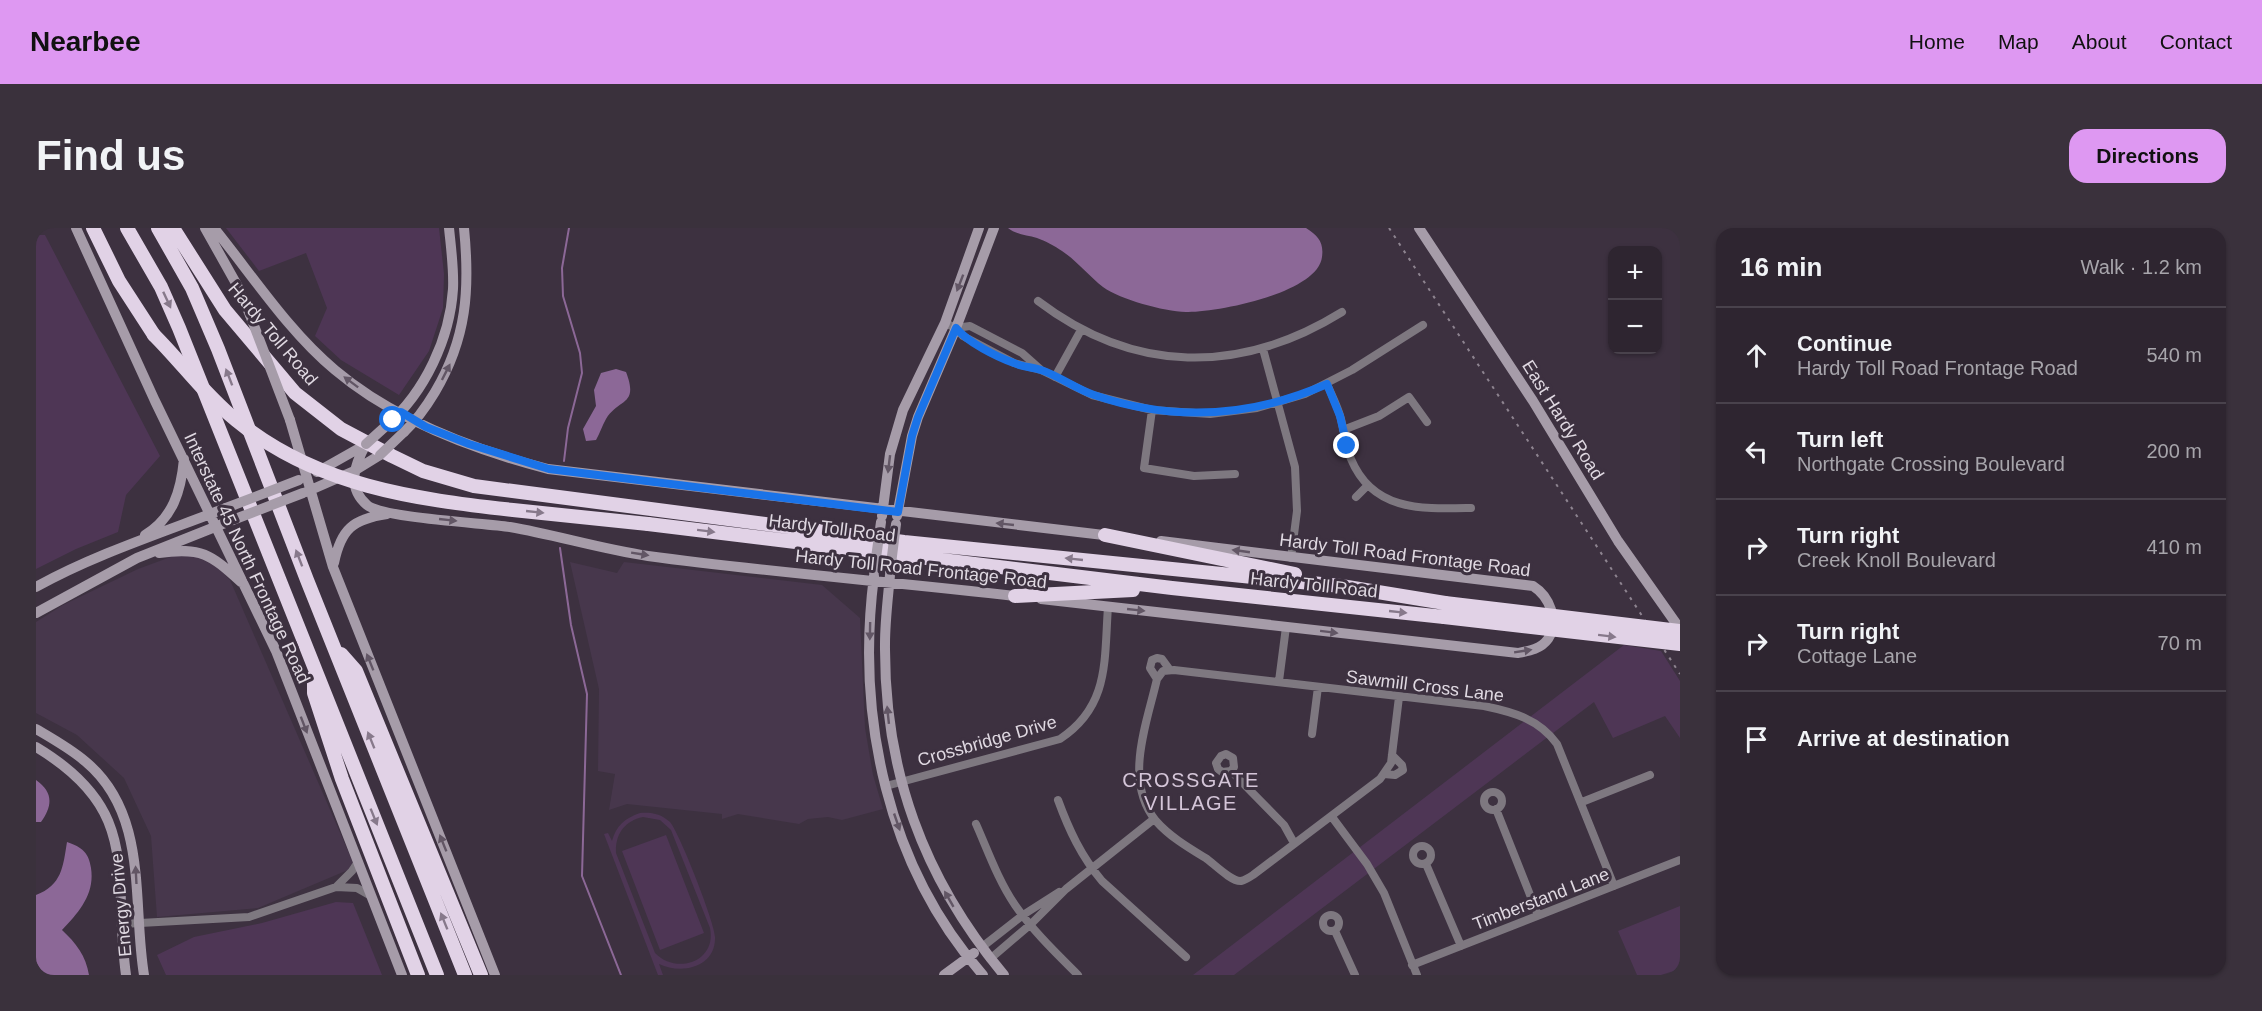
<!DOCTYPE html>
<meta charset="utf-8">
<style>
body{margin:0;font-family:Arial,sans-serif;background:#3a313c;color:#f1f3f6}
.controls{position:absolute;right:18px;top:18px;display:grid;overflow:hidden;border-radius:12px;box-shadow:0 2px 4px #0004}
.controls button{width:54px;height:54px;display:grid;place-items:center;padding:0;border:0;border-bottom:2px solid #49424c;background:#2e2530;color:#f1f3f6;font:30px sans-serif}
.stop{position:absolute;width:18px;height:18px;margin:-14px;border:4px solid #1a73e8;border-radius:50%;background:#fff}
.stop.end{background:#1a73e8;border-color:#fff;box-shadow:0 2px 6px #0008}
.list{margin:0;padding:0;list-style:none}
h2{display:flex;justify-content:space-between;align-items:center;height:78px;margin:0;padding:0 24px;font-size:26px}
h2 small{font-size:20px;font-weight:400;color:#a7a5ab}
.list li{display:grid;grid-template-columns:39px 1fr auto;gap:18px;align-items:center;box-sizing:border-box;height:96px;padding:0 24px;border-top:2px solid #49424c}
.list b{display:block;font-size:22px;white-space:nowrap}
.list p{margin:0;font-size:20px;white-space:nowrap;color:#a7a5ab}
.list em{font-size:20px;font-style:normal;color:#a7a5ab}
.icon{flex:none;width:33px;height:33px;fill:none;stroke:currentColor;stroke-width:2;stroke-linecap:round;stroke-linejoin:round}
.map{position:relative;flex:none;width:1644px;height:747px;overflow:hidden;border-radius:18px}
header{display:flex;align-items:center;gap:36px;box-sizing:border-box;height:84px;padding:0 30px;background:#de98f2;color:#111}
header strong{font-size:28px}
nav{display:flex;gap:33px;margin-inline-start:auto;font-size:21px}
.intro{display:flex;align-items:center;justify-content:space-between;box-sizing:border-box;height:144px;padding:0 36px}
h1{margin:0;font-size:42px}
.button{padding:15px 27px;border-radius:18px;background:#de98f2;color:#111;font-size:21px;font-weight:700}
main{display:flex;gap:36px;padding:0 36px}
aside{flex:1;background:#2e2530;border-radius:18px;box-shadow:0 2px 4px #0004}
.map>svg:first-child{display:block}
.built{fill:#47374c}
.green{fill:#4e3655;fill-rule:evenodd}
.water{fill:#8c6897}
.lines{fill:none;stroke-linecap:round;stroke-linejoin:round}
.stream{stroke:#8c6897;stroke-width:2}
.street{stroke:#7e7880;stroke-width:8}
.secondary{stroke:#a69ca9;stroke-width:10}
.highway{stroke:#e1d2e6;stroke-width:14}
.rail{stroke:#8e8490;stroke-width:2;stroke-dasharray:3 6;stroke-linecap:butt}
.secondary-bridge{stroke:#a69ca9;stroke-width:10}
.highway-bridge{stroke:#e1d2e6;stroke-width:14}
.oneway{fill:#625665}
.oneway2{fill:#87798b}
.route{stroke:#1a73e8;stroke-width:8}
.labels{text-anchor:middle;stroke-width:6;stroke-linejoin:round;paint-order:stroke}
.street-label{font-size:18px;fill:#dfd8e1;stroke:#3d3140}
.neighbourhood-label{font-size:20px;letter-spacing:1.5px;fill:#d4c5d8;stroke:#3d3140}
</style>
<header>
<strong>Nearbee</strong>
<nav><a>Home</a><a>Map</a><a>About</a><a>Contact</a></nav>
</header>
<div class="intro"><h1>Find us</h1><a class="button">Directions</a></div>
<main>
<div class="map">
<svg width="1644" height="747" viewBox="0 0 1644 747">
<rect width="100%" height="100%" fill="#3d3140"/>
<!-- built -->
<path class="built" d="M168,325L194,352L319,639L222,680L121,689L115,608L88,550L41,507L0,485V394L27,377L102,341L140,327Z
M534,334L581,345L588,334L786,357L824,390L829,500L837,547L847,581L806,592L792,589L772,591L763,596L702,586L686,591V586L591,576L573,582L579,546L562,543L563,461Z"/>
<!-- green -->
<path class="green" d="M190,0H403L408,46L407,80L393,123L363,167L305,132L279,108L291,80L270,25L223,43Z
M0,7H9L124,228L90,267L82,304L40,321L0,341Z
M1588,417L1625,423L1644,453V510L1629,488L1577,510L1558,474L1198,747H1157Z
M604,585C616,584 625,586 634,594C643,604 679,695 679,709C680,739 646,747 623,736L627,747H622L568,606L572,605L576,613C580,598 589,590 604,585ZM607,589L624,592L635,602L674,700C681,734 640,747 619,725L580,625C579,607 588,593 607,589Z
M630,607L668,705L624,722L586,623Z
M300,674L317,675L346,747H130L121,727L158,709L226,695Z
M1644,678V741L1625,747H1601L1582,703Z"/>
<!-- water -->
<path class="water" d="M972,0H1270C1282,8 1288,14 1286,29C1282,65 1180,85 1150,84C1127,83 1085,72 1067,59C1053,48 1041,33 1026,23C1019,18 1009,13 1001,10C991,7 981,7 972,0Z
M580,141L590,144C603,178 583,170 570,191C566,198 564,205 560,212L550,213L547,201L560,178L558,162L565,145Z
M0,552C17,564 17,577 5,594H0Z
M31,614C46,619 53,625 55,640C59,666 43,684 26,702C40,715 50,728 53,747H8L0,734V667C26,657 27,639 31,614Z"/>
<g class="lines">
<!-- stream -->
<path class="stream" d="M528,233L532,200L546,145L544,125L527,68L526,40L533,0
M524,320L535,397L551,466L546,648L585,747"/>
<!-- street -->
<path class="street" d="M1002,73C1098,146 1204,147 1306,84
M909,95L920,100L927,108L978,135L1005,142L1056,167L1116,182L1174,186L1221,180L1269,166L1316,142L1387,97
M920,100L934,98L986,125L1004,141
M1227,121L1259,239L1261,283L1255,330
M1019,149L1045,102
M1291,156C1296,168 1302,179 1305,191C1308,204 1310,218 1315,231C1337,284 1387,281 1435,280
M1116,182L1108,240L1158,248L1199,246
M1307,202L1343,188L1373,169L1391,194
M1320,269L1332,257
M1121,451L1114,440L1116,432L1121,430L1126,431L1134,442
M1243,453L1250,399
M1363,469L1355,535L1344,551L1217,647C1214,649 1209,652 1205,653C1196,654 1179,637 1171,631C1153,620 1134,609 1120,593C1087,553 1111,495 1121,451L1127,443L1138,442L1448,478C1477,484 1503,491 1521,516L1578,658
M1276,506L1282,459
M1195,543L1198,539L1197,530L1190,526L1185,528L1180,535L1182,541L1186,544L1195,543L1248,597L1258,615
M1348,546L1359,547L1367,542L1366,537L1356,527
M850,558L1024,511C1074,478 1068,432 1072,379
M1448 573a9 9 0 1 1 18 0a9 9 0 1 1-18 0Z
M1022,572C1033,602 1045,628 1066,653L1150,729
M1546,574L1614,547
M1460,581L1502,687
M1296,589L1331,636L1348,665L1381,747
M940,596C952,623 962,652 979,677C997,703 1020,725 1042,747
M1377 627a9 9 0 1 1 18 0a9 9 0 1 1-18 0Z
M1390,636L1425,718
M300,659L316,643L322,634
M1287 695a8 8 0 1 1 16 0a8 8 0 1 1-16 0Z
M86,696L213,689L300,659L321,660L335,668
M1299,703L1319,747
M946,719L987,687L1023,664
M954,731L995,696L1030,661L1118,591
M1376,737L1644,632"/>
<!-- secondary -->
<path class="secondary" d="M40,0L119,173L240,423L366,747
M169,0L201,57L214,87
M178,0C216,47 253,104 299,142C358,192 439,222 512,241L1076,308
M1383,0L1497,173L1582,313L1644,401
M254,192L297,339L459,747
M351,197C389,164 414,110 417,61C418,41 415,20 413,0
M368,204C381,192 390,179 399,164C431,110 434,61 428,0
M330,216C319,236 310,259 331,277C346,290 447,295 474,299C520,307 565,321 612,328C736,345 862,354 987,369
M281,244L327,218
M270,264L318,243L344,227
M846,288L854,226L867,182L909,95L943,0
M861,288L876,208L882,189L920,100L958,0
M109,307C137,290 145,263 148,231
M123,325C166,319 174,326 205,354
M298,335C305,301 317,291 351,286
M854,347C852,370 849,393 849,416C848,542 887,650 968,747
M838,348C820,489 851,638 947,747
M0,359C57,327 128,304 190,280
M1005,371L1482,425C1493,423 1505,421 1512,411C1524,393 1513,368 1497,358L1125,313
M0,385L101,330L194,293
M0,501C17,511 35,521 50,534C113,587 96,675 108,747
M0,519C107,583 76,645 90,747
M908,747L938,725"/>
<!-- highway -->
<path class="highway" d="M57,0L83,53L118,107
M91,0L125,59L143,100L401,747
M122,0L156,60L182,121L271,352L429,747
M137,0L189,82L259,165L305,201L356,228L387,243L438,258L868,314L1305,358L1409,375
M612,296L1136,360L1408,389
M1069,307L1259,346
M979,368L1097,362
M305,426L320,443L445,747
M278,448V465L306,551L382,747"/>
<!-- rail -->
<path class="rail" d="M1353,0L1644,446"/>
<!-- secondary-bridge -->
<path class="secondary-bridge" d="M214,87L254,192
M330,216L351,197
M344,227L368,204
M190,280L263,252
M194,293L267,265
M838,344L845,294
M854,344L860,296"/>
<!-- highway-bridge -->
<path class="highway-bridge" d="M118,107C146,135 169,167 200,192C280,258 378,271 477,282C522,287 567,291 612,296
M1409,375L1644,403
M1408,389L1644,416"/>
</g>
<!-- one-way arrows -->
<defs><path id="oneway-solid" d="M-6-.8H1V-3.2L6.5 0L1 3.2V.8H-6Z" transform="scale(1.5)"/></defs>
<g class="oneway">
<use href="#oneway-solid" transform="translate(924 55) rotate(111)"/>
<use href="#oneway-solid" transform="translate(410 144) rotate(-63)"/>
<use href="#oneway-solid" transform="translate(315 154) rotate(-143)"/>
<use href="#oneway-solid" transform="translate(853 236) rotate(97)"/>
<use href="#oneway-solid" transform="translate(412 292) rotate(6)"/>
<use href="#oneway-solid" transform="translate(969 296) rotate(-174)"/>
<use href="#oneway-solid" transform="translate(1205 323) rotate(-172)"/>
<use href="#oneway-solid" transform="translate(604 326) rotate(9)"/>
<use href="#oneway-solid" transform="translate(1100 382) rotate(6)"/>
<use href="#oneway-solid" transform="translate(834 403) rotate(91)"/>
<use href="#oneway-solid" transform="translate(1293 404) rotate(7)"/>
<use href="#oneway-solid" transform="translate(1487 423) rotate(-9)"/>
<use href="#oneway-solid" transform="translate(334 434) rotate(-112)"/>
<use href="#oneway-solid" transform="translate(852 487) rotate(-96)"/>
<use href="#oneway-solid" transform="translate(268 497) rotate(69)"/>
<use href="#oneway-solid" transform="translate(861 594) rotate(71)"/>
<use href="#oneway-solid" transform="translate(407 615) rotate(-112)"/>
<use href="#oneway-solid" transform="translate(100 647) rotate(-93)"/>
<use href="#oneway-solid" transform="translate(913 671) rotate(-120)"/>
</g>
<g class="oneway2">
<use href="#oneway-solid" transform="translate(131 72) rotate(65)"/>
<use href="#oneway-solid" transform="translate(193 149) rotate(-111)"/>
<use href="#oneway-solid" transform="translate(499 284) rotate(6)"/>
<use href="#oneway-solid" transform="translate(670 303) rotate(7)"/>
<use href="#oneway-solid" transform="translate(263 330) rotate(-111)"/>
<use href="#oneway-solid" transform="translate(1038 331) rotate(-174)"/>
<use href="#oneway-solid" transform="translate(1362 384) rotate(6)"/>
<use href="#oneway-solid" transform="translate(1571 408) rotate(7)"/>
<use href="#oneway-solid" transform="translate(335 512) rotate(-112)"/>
<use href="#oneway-solid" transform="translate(338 589) rotate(68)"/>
<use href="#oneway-solid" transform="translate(408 693) rotate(-112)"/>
</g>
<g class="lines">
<!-- route -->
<path class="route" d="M357,192L365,184L390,199L433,216L513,241L862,284L876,208L882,189L920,100C931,114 961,129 978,135C986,139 996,139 1005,142C1023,148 1040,161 1058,167C1137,194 1216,189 1291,156L1304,188L1311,218"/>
</g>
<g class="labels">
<!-- street labels -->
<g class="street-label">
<text transform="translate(237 106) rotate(50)" y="6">Hardy Toll Road</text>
<text transform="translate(1527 192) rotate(58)" y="6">East Hardy Road</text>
<text transform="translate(796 300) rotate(7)" y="6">Hardy Toll Road</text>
<text transform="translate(1369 327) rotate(7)" y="6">Hardy Toll Road Frontage Road</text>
<text transform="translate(211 330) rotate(65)" y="6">Interstate 45 North Frontage Road</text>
<text transform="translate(885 341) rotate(6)" y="6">Hardy Toll Road Frontage Road</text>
<text transform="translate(1278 357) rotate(6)" y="6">Hardy Toll Road</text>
<text transform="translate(1389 458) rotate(7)" y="6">Sawmill Cross Lane</text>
<text transform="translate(951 513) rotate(-16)" y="6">Crossbridge Drive</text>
<text transform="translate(1505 671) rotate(-21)" y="6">Timberstand Lane</text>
<text transform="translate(85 677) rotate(-95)" y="6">Energy Drive</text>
</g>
<!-- neighbourhood labels -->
<g class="neighbourhood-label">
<text x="1155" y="559">CROSSGATE<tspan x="1155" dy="23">VILLAGE</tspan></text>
</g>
</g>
</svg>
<div class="controls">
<button>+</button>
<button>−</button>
</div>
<div class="stop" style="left:357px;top:192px"></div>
<div class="stop end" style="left:1311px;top:218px"></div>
</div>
<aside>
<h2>16 min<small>Walk · 1.2 km</small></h2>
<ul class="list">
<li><svg class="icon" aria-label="ahead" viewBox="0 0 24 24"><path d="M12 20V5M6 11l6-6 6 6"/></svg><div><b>Continue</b><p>Hardy Toll Road Frontage Road</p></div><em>540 m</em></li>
<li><svg class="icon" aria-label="left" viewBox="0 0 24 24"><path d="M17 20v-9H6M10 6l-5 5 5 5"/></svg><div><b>Turn left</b><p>Northgate Crossing Boulevard</p></div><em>200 m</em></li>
<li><svg class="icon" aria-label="right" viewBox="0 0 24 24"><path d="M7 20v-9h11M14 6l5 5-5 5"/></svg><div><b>Turn right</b><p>Creek Knoll Boulevard</p></div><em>410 m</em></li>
<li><svg class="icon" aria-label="right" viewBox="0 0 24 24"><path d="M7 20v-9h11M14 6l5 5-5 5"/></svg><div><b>Turn right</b><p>Cottage Lane</p></div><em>70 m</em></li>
<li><svg class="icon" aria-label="arrive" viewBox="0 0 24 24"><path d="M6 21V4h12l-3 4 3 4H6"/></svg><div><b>Arrive at destination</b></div></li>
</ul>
</aside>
</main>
